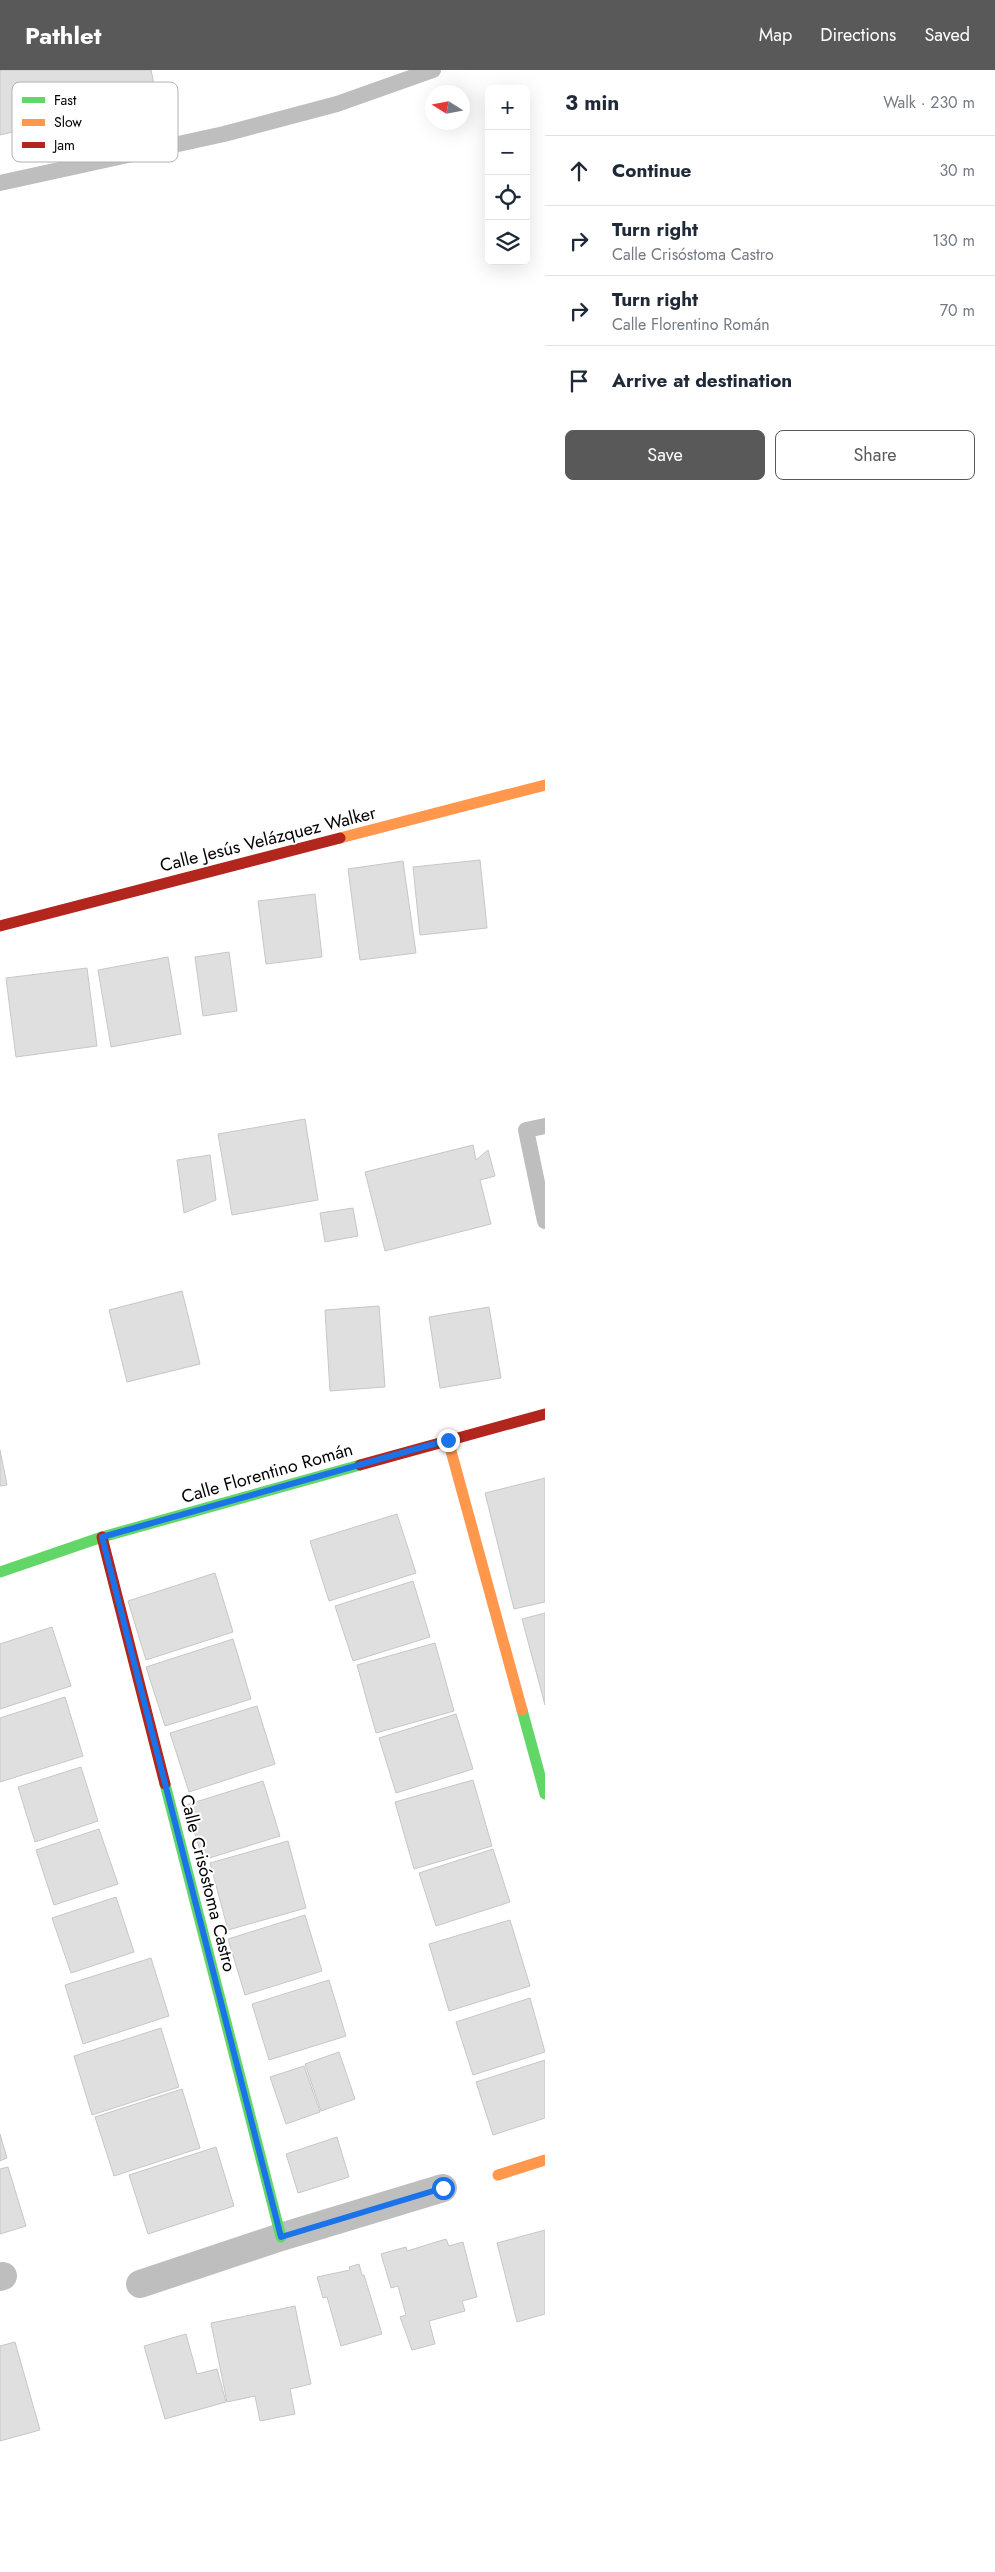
<!DOCTYPE html>
<meta charset="utf-8">
<style>
body{margin:0;font-family:Jost,sans-serif;background:#f2f2f3;color:#1f2937}
.controls{position:absolute;right:15px;top:15px;display:grid;overflow:hidden;border-radius:8px;box-shadow:0 5px 20px #0002}
.controls button{width:45px;height:45px;display:grid;place-items:center;padding:0;border:0;border-bottom:1px solid #e0e1e3;background:#fff;color:#1f2937;font:25px sans-serif}
.compass{position:absolute;left:425px;top:15px;width:45px;height:45px;border-radius:50%;background:#fff;box-shadow:0 5px 20px #0002;rotate:281deg}
.stop{position:absolute;width:15px;height:15px;margin:-11px;border:4px solid #1a73e8;border-radius:50%;background:#fff}
.stop.end{background:#1a73e8;border-color:#fff;box-shadow:0 1px 5px #0008}
.list{margin:0;padding:0;list-style:none}
h2{display:flex;justify-content:space-between;align-items:center;height:65px;margin:0;padding:0 20px;font-size:21px}
h2 small{font-size:16px;font-weight:400;color:#747a83}
.list li{display:grid;grid-template-columns:32px 1fr auto;gap:15px;align-items:center;box-sizing:border-box;height:70px;padding:0 20px;border-top:1px solid #e0e1e3}
.list b{display:block;font-size:19px;white-space:nowrap}
.list p{margin:0;font-size:16px;white-space:nowrap;color:#747a83}
.list em{font-size:16px;font-style:normal;color:#747a83}
.actions{display:flex;gap:10px;padding:15px 20px}
.actions a{flex:1;padding:11px 0;border:1px solid #595959;border-radius:8px;text-align:center;font-size:18px;color:#595959}
.actions .main{background:#595959;color:#fff}
.icon{flex:none;width:28px;height:28px;fill:none;stroke:currentColor;stroke-width:2;stroke-linecap:round;stroke-linejoin:round}
.map{position:relative;flex:none;width:545px;height:2502px;overflow:hidden}
header{display:flex;align-items:center;gap:30px;box-sizing:border-box;height:70px;padding:0 25px;background:#595959;color:#fff}
header strong{font-size:24px}
nav{display:flex;gap:28px;margin-inline-start:auto;font-size:18px}
main{display:flex}
aside{flex:1;background:#fff}
.map>svg:first-child{display:block}
.building{fill:#dfdfdf;stroke:#c7c7c7}
.lines{fill:none;stroke-linecap:round;stroke-linejoin:round}
.lane{stroke:#bebebe;stroke-width:16}
.street{stroke:#bebebe;stroke-width:28}
.fast{stroke:#63d668;stroke-width:11}
.slow{stroke:#ff974d;stroke-width:11}
.jam{stroke:#b3261e;stroke-width:11}
.route{stroke:#1a73e8;stroke-width:6}
.labels{text-anchor:middle;stroke-width:4;stroke-linejoin:round;paint-order:stroke}
.street-label{font-size:18px;fill:#000;stroke:#fff}
.key{fill:#fff;stroke:#b2b2b2;stroke-width:1}
.key-label{font-size:14px;fill:#000}
</style>
<header>
<strong>Pathlet</strong>
<nav><a>Map</a><a>Directions</a><a>Saved</a></nav>
</header>
<main>
<div class="map">
<svg width="545" height="2502" viewBox="0 0 545 2502">
<rect width="100%" height="100%" fill="#fff"/>
<!-- building -->
<path class="building" d="M0,0H151L157,28L0,65Z
M480,790L487,858L420,865L413,797Z
M403,791L416,883L360,890L348,799Z
M315,824L322,887L266,894L258,831Z
M229,882L237,941L203,946L195,887Z
M168,887L181,964L111,977L98,900Z
M87,898L97,976L16,987L6,908Z
M305,1049L318,1130L232,1145L218,1064Z
M473,1075L476,1090L488,1080L495,1106L480,1110L491,1154L385,1181L365,1102Z
M210,1085L216,1130L184,1143L177,1090Z
M353,1138L358,1166L325,1172L320,1143Z
M182,1221L200,1294L127,1312L109,1240Z
M379,1236L385,1317L330,1321L325,1240Z
M489,1237L501,1308L440,1318L429,1247Z
M0,1380L7,1415L0,1416Z
M545,1408V1532L514,1539L485,1423Z
M397,1444L416,1503L329,1531L310,1471Z
M215,1503L233,1562L146,1590L128,1531Z
M413,1511L430,1567L353,1591L335,1536Z
M545,1543V1635L522,1549Z
M52,1557L71,1616L0,1639V1574Z
M233,1569L251,1629L165,1656L146,1597Z
M435,1573L454,1641L376,1663L357,1595Z
M65,1627L83,1686L0,1712V1648Z
M257,1636L275,1694L189,1722L170,1663Z
M456,1644L473,1699L396,1723L379,1668Z
M81,1697L98,1751L35,1772L18,1717Z
M473,1710L492,1776L414,1799L395,1732Z
M263,1711L280,1766L203,1790L186,1735Z
M99,1759L118,1814L54,1835L36,1780Z
M288,1771L306,1838L228,1860L210,1793Z
M493,1779L510,1832L436,1856L419,1803Z
M116,1827L134,1882L71,1903L52,1848Z
M305,1845L322,1901L245,1925L228,1869Z
M510,1850L530,1916L449,1941L429,1874Z
M151,1888L169,1946L83,1974L65,1915Z
M329,1910L346,1966L269,1990L252,1934Z
M530,1928L545,1982L473,2005L456,1952Z
M161,1958L179,2017L92,2045L74,1986Z
M339,1982L355,2029L321,2041L305,1994Z
M545,1990V2048L493,2065L476,2012Z
M304,1996L320,2042L286,2054L270,2007Z
M182,2019L200,2078L114,2106L95,2047Z
M0,2064L7,2088L0,2091Z
M337,2067L349,2107L298,2123L286,2084Z
M216,2077L234,2136L148,2164L129,2105Z
M8,2097L26,2156L0,2164V2099Z
M545,2160V2244L517,2252L497,2173Z
M446,2169L449,2176L463,2172L477,2227L462,2231L465,2241L429,2251L435,2274L412,2280L400,2247L406,2245L398,2216L391,2218L381,2184L406,2177L407,2181Z
M359,2194L362,2205H364L382,2264L341,2276L327,2227L323,2228L317,2207L350,2200L349,2197Z
M295,2236L311,2314L290,2319L295,2344L260,2351L255,2326L227,2332L211,2253Z
M186,2264L197,2304L217,2299L226,2332L165,2349L144,2276Z
M15,2272L40,2360L0,2371V2276Z"/>
<g class="lines">
<!-- lane -->
<path class="lane" d="M0,113L224,64L337,34L433,0
M545,1056L526,1060L545,1151"/>
<!-- street -->
<path class="street" d="M0,2207L3,2206
M140,2214L281,2167L443,2118"/>
<!-- fast -->
<path class="fast" d="M0,1502L102,1467L360,1395
M522,1640L545,1724
M165,1714L281,2167"/>
<!-- slow -->
<path class="slow" d="M340,768L545,715
M448,1370L522,1640
M498,2105L545,2090"/>
<!-- jam -->
<path class="jam" d="M0,856L340,768
M360,1395L545,1344
M102,1467L165,1714"/>
</g>
<g class="lines">
<!-- route -->
<path class="route" d="M443,2118L281,2167L102,1467L448,1370"/>
</g>
<g class="labels">
<!-- street labels -->
<g class="street-label">
<text transform="translate(268 769) rotate(-14)" y="6">Calle Jesús Velázquez Walker</text>
<text transform="translate(267 1403) rotate(-16)" y="6">Calle Florentino Román</text>
<text transform="translate(208 1813) rotate(76)" y="6">Calle Crisóstoma Castro</text>
</g>
</g>
<!-- legend -->
<rect x="12" y="12" width="166" height="80" rx="8" class="key"/>
<rect x="22" y="27" width="23" height="6" fill="#63d668"/>
<rect x="22" y="49" width="23" height="7" fill="#ff974d"/>
<rect x="22" y="72" width="23" height="6" fill="#b3261e"/>
<g class="key-label">
<text x="54" y="35">Fast</text>
<text x="54" y="57">Slow</text>
<text x="54" y="80">Jam</text>
</g>
</svg>
<div class="controls">
<button>+</button>
<button>−</button>
<button><svg class="icon" aria-label="locate" viewBox="0 0 24 24"><circle cx="12" cy="12" r="6"/><path d="M12 2v4M12 18v4M2 12h4M18 12h4"/></svg></button>
<button><svg class="icon" aria-label="layers" viewBox="0 0 24 24"><path d="M12 4l9 5-9 5-9-5zM3 14l9 5 9-5"/></svg></button>
</div>
<svg class="compass" viewBox="-18 -18 36 36"><path d="M0-13l5 13h-10z" fill="#e53935"/><path d="M0 13l5-13h-10z" fill="#747a83"/></svg>
<div class="stop" style="left:443px;top:2118px"></div>
<div class="stop end" style="left:448px;top:1370px"></div>
</div>
<aside>
<h2>3 min<small>Walk · 230 m</small></h2>
<ul class="list">
<li><svg class="icon" aria-label="ahead" viewBox="0 0 24 24"><path d="M12 20V5M6 11l6-6 6 6"/></svg><div><b>Continue</b></div><em>30 m</em></li>
<li><svg class="icon" aria-label="right" viewBox="0 0 24 24"><path d="M7 20v-9h11M14 6l5 5-5 5"/></svg><div><b>Turn right</b><p>Calle Crisóstoma Castro</p></div><em>130 m</em></li>
<li><svg class="icon" aria-label="right" viewBox="0 0 24 24"><path d="M7 20v-9h11M14 6l5 5-5 5"/></svg><div><b>Turn right</b><p>Calle Florentino Román</p></div><em>70 m</em></li>
<li><svg class="icon" aria-label="arrive" viewBox="0 0 24 24"><path d="M6 21V4h12l-3 4 3 4H6"/></svg><div><b>Arrive at destination</b></div></li>
</ul>
<div class="actions"><a class="main">Save</a><a>Share</a></div>
</aside>
</main>
